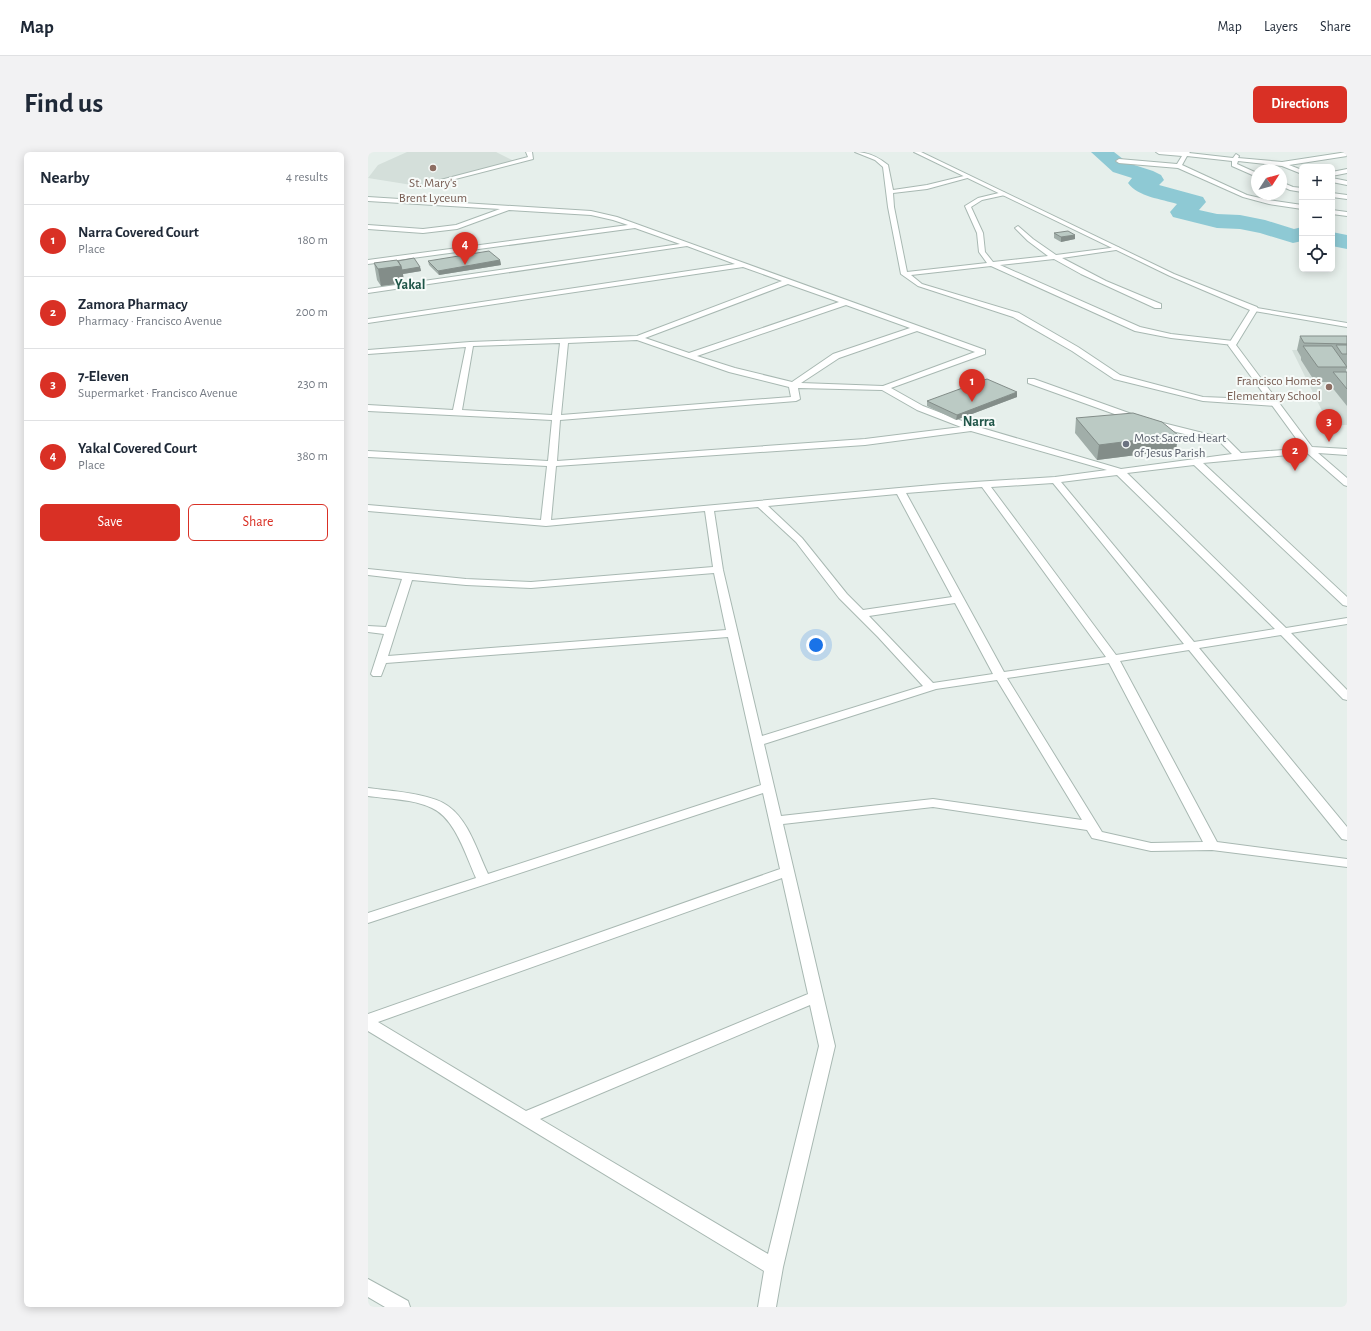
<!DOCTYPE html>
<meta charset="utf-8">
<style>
body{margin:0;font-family:"Alegreya Sans",sans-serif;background:#f2f2f3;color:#1f2937}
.controls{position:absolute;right:12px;top:12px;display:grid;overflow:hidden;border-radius:6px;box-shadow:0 2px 10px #0003}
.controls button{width:36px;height:36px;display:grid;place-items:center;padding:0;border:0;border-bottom:1px solid #e0e1e3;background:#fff;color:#1f2937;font:20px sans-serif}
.compass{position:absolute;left:883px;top:12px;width:36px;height:36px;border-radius:50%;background:#fff;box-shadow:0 2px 10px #0003;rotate:54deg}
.you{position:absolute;left:448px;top:493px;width:14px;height:14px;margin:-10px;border:3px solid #fff;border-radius:50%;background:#1a73e8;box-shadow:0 0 0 6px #1a73e833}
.badge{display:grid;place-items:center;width:26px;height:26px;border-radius:50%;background:#d93025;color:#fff;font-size:13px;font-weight:700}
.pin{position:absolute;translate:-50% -33px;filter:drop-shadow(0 1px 2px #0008)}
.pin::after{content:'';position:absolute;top:21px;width:14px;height:12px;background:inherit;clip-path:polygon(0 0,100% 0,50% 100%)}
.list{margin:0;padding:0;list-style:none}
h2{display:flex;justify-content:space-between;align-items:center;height:52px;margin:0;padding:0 16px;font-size:17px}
h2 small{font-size:13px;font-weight:400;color:#747a83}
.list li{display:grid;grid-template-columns:26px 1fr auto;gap:12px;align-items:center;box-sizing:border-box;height:72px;padding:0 16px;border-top:1px solid #e0e1e3}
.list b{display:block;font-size:15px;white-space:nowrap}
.list p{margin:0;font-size:13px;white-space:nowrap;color:#747a83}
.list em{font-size:13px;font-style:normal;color:#747a83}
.actions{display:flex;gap:8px;padding:12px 16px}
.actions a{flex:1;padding:9px 0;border:1px solid #d93025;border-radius:6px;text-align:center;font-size:14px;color:#d93025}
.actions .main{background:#d93025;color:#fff}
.icon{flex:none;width:22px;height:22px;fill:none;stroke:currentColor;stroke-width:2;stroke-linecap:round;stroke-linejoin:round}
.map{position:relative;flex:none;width:979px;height:1155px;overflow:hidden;border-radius:6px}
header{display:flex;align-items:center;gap:24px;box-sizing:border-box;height:56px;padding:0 20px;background:#fff;border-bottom:1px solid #e0e1e3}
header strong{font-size:19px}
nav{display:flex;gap:22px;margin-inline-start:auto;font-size:14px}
.intro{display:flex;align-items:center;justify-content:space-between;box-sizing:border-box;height:96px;padding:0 24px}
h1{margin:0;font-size:28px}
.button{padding:10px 18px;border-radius:6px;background:#d93025;color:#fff;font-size:14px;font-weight:700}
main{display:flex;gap:24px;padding:0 24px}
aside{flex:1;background:#fff;border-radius:6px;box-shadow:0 2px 10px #0003}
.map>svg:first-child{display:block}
.built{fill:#d4dfda}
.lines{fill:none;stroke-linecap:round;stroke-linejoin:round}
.river{fill:#8ec9d4;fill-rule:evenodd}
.service-casing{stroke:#a8b8b2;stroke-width:2}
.minor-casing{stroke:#a8b8b2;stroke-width:2}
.tertiary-casing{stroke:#a8b8b2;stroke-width:2}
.service{fill:#fff;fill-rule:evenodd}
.minor{fill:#fff;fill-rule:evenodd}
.tertiary{fill:#fff;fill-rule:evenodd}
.wall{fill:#a1aea9}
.shaded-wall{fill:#838d89}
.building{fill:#bbcac4;stroke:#838d89}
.education-dot{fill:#8d6e63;stroke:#f7fbf9;stroke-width:1.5}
.worship-dot{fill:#6b7280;stroke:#f7fbf9;stroke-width:1.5}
.labels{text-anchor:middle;stroke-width:4;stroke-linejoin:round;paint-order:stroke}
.far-education-label{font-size:13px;fill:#785e54;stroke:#f7fbf9}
.far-worship-label{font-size:13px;fill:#5b616d;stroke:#f7fbf9;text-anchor:start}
.far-quarter-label{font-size:14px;font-weight:bold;fill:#1f5548;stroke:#f7fbf9}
</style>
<header>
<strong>Map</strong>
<nav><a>Map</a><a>Layers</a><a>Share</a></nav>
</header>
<div class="intro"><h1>Find us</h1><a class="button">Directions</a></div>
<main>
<aside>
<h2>Nearby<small>4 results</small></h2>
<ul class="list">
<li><span class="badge">1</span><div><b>Narra Covered Court</b><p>Place</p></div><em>180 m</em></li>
<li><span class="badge">2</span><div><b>Zamora Pharmacy</b><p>Pharmacy · Francisco Avenue</p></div><em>200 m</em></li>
<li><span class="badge">3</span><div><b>7-Eleven</b><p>Supermarket · Francisco Avenue</p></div><em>230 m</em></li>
<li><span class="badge">4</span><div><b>Yakal Covered Court</b><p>Place</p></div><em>380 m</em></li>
</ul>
<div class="actions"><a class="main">Save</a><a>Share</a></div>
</aside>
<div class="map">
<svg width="979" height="1155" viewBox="0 0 979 1155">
<rect width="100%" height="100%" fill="#e6efeb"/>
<!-- built -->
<path class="built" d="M39,0H128L146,9L50,34L0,26L10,13Z
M979,197V273H961L924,198Z"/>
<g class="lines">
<!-- river -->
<path class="river" d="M723,0H746L760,11L785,19L793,23L796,28L791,33L835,45L838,50L831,58L849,62L872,63L897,68L926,77L934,75V89L925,91L892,81L872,77L849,76L805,65L802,60L809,52C794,47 770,45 760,31L764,26L745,20Z
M964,80L979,83V97L964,94Z"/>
<defs>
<path id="service" d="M158,0H164L165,7L64,33L61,31L160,5Z"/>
<path id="minor" d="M487,0C500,0 510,5 520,13L525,38L559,33L600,23L603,25L559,37L525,41L526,55L539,120L619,111L611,100L609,81L597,54L610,46L635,40L637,41V43L614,48L603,55L615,81L617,100L625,110L680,104L660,89L647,76L650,74L665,87L688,103L750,95L751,96L748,98L694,106L738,129L793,152V156H787L713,122L686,107L632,113L772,175L803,182L865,189L869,191L865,193L803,186L767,179L623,114L543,123L554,132L651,161L710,195L752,223L835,245L908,248L912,251L908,254L835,249L746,227L704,199L645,165L550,134L533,122L520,55L515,15L507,8Z
M788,0H822L821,1L865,6L868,2L871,4L870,6L914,10L979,0V4L921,13L934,18V22L914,14L870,9L869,12L889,21V25L864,14V9L819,4L814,13L879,43L901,48L934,53V57L901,52L875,45L810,16L751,11L748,9L751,7L809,12L814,4L791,2Z
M979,17V21L964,24V20Z
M964,26L979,29V33L964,30Z
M913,30L925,35L934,36V40L922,38L913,34Z
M964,41L979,43V47L964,45Z
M0,45L223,59L249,65L617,198V202L523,236L555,254L607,274L753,317L864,302L853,291L784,274L783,272L787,269L859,287L873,301L944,296L945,298L944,300L941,301L835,311L979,445V454L975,453L826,313L759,321L918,476L979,466V472L923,481L979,538V548L975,547L913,483L831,496L979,675V688L974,687L821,498L752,509L849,690L979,707V715L844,698L783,699L724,686L719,678L565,655L415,672L467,894L415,1115L408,1155H390L396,1119L0,879V862L412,717L395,641L0,771V761L108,726C98,704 87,666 64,656C45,647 21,647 0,644V636C21,639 63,641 80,654C101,669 109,699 120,722L393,633L360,485L18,511L13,524H5L3,522L16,482L0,480V474L18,475L34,427L0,423V417L98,427L163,430L345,415L337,359L178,374L0,359V353L173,368L179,314L0,305V299L180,309L184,268L0,259V253L85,258L98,195L0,202V198L102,190L269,184L414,129L375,115L0,171V167L367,112L319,94L0,141V137L312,92L267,76L0,112V108L260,73L245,68L223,63L141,58L89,77L55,81L0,77V73L55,77L88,73L132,57L0,49ZM420,132L471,150L321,201L277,186ZM478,153L542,176L465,202L424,230L367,216L329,204ZM549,179L607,200L515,234L433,231L471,206ZM269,188L361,220L421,235L423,245L193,263L200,191ZM192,191L184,263L94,258L105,194ZM430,236L514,238L549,258L593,275L497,287L189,309L192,268L428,249L432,247ZM603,279L739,318L687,325L575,332L183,368L188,314L497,293ZM749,323L907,477L826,490L693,330ZM685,331L816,492L748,503L623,335ZM614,335L738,505L636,520L538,341ZM529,342L584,445L495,458L479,442L434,386L400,354ZM390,355L428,390L471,446L510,485L555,534L394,584L355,418L346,359ZM346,421L358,478L20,504L44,428L98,433L163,436ZM587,451L625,522L565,531L501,464ZM741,511L835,690L783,691L734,680L639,526ZM629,528L714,668L565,647L413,664L396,592L568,537ZM414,726L440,842L158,959L10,870ZM442,853L451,894L400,1102L172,967Z
M964,58L979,60V64L964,62Z
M883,155L979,171V175L886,159L882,157Z
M660,227H666L772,265L773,267L769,270L766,269L660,231Z
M0,1127L40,1149L42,1155H17L0,1145Z"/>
<path id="tertiary" d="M546,0H553L806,122L889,155L890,157L868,193L944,295L979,297V303L950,301L979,326V334L976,333L938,300L860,193L882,158L802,124Z"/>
</defs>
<!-- service casing -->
<use href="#service" class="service-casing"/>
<!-- minor casing -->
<use href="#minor" class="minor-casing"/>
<!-- tertiary casing -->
<use href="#tertiary" class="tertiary-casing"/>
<!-- service -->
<use href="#service" class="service"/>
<!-- minor -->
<use href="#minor" class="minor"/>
<!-- tertiary -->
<use href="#tertiary" class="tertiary"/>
</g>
<!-- wall -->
<path class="wall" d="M686,81L707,83V87L693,90L686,86Z
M132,108L133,113L71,123L61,113L60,109Z
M30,109L52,115L53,119L35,122L36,131L13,134L9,128L6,111Z
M932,184H979V217H978V220H979V254L963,234V230H947L933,208V205L929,198Z
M649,245L588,268L559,254V249Z
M708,266L810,283L808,298L729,308L707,281Z"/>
<!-- shaded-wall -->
<path class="shaded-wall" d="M707,83V87L693,90V85Z
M132,108L133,113L71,123L70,119Z
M33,114L52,115L53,119L35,122L36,131L13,134L10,117Z
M649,240V245L588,268L589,263Z
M810,283L808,298L729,308L731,293Z"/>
<!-- building -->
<path class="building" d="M700,79L707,83L693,85L686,81Z
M121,99L132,108L70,119L60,109Z
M46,106L52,115L34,118L33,114L30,109Z
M29,108L33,114L10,117L6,111Z
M932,184H979V192L936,191Z
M968,193H979V202H974Z
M935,194H964L979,215H950Z
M965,220H979V237Z
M619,227L649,240L589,263L559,249Z
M765,261L794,270L810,283L731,293L708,266Z"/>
<!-- markers -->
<g class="education-dot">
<circle cx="65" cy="16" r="4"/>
<circle cx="961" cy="235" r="4"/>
</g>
<circle class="worship-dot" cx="758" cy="292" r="4"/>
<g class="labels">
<!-- far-education labels -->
<g class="far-education-label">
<text x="65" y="35">St. Mary's<tspan x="65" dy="15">Brent Lyceum</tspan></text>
<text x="953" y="233" text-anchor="end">Francisco Homes<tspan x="953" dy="15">Elementary School</tspan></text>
</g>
<!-- far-worship labels -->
<g class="far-worship-label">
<text x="766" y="290">Most Sacred Heart<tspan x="766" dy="15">of Jesus Parish</tspan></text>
</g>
<!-- far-quarter labels -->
<g class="far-quarter-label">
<text x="42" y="137">Yakal</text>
<text x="611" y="274">Narra</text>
</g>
</g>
</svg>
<div class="controls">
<button>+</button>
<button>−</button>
<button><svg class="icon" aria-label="locate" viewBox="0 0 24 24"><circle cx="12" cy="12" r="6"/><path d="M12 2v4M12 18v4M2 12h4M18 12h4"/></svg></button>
</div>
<svg class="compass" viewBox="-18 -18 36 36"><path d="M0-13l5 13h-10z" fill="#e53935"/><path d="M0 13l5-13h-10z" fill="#747a83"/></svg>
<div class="you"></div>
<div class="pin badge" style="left:604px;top:250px">1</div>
<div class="pin badge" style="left:927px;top:319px">2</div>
<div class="pin badge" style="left:961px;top:290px">3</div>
<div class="pin badge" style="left:97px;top:113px">4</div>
</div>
</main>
